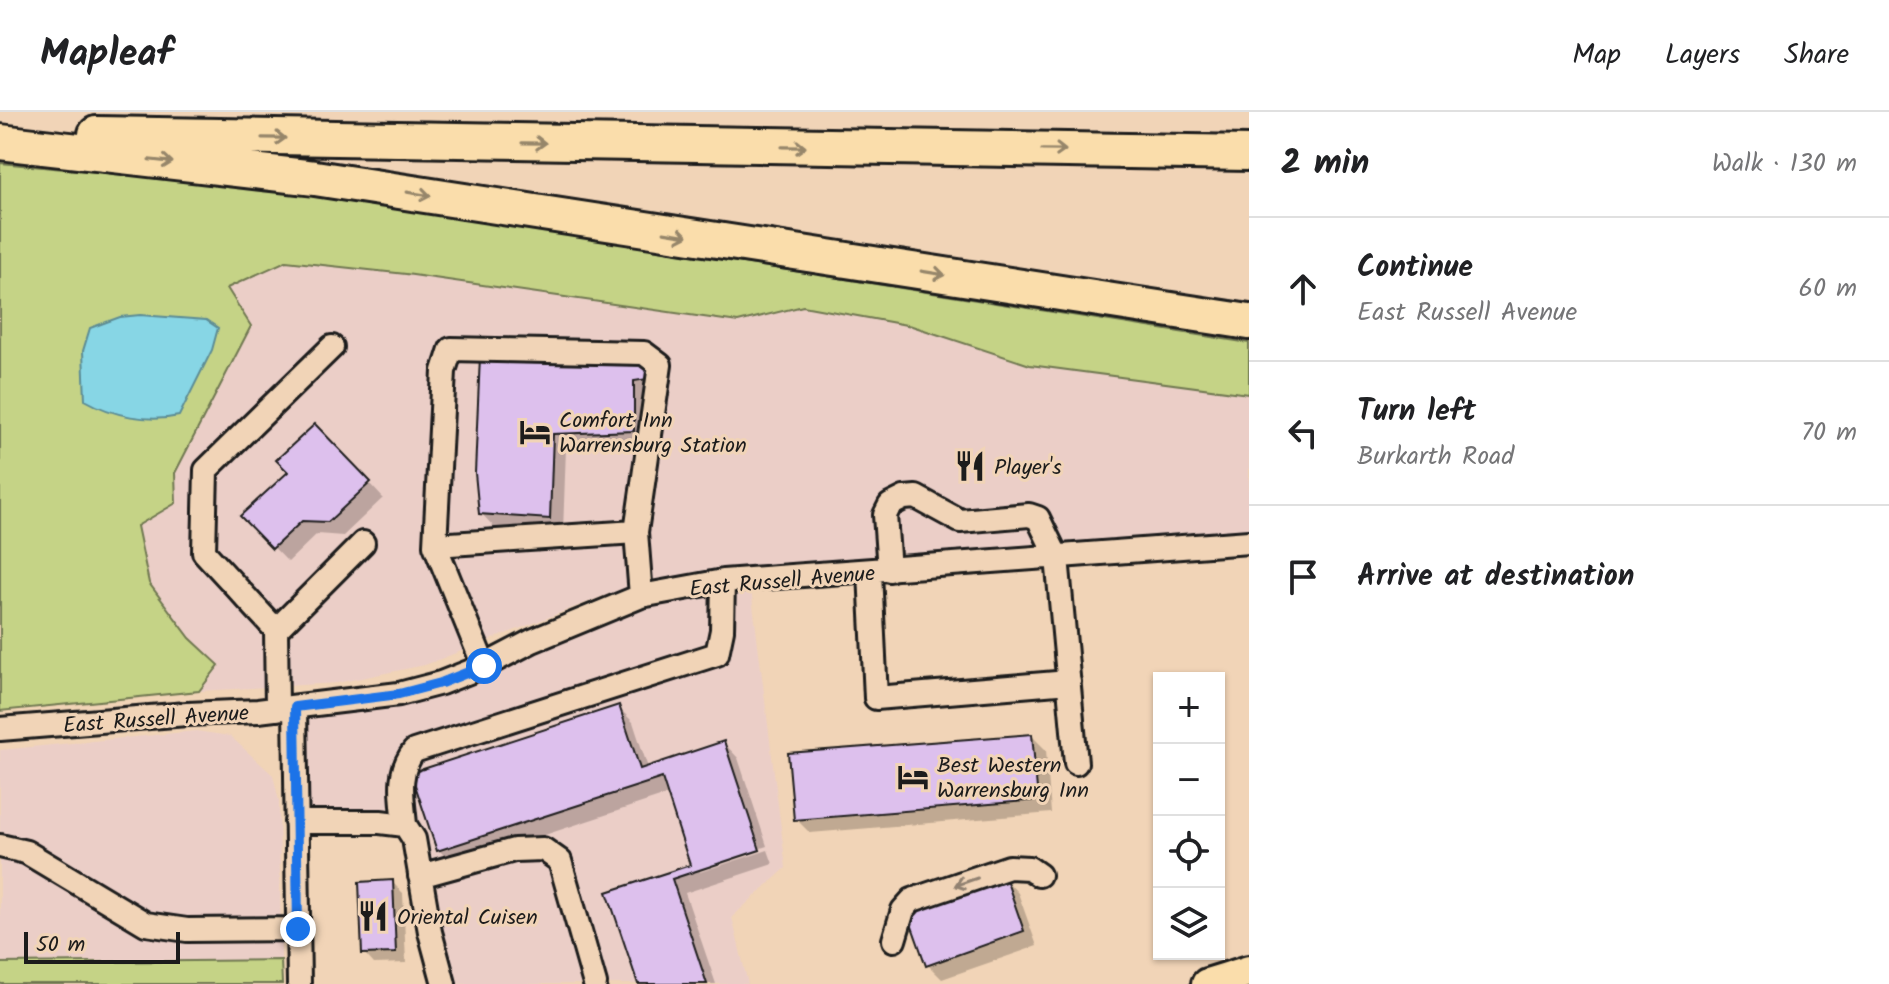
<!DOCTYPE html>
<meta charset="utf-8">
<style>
body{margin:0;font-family:Kalam,sans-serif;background:#f2f2f2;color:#202124}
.controls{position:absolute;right:24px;bottom:24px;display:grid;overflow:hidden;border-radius:0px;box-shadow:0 2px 6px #0004}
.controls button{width:72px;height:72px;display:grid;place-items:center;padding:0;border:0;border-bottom:2px solid #e0e0e0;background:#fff;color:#202124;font:40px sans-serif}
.scale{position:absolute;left:24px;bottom:20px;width:156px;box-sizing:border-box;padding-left:8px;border:4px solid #1c1c1c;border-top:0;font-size:22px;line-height:28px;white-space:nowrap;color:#1c1c1c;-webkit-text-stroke:6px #f1d4b7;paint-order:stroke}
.stop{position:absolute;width:24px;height:24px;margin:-18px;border:6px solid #1a73e8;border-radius:50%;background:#fff}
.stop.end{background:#1a73e8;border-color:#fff;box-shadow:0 2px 8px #0008}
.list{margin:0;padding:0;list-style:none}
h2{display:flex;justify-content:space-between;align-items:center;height:104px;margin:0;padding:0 32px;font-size:34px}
h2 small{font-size:26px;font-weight:400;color:#757577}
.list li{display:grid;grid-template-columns:52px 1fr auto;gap:24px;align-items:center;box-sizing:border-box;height:144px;padding:0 32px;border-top:2px solid #e0e0e0}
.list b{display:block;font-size:30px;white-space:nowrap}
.list p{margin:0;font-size:26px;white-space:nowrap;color:#757577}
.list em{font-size:26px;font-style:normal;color:#757577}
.icon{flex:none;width:44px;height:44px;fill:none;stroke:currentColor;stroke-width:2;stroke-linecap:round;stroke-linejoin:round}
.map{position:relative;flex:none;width:1249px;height:872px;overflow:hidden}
header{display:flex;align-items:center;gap:48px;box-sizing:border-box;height:112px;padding:0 40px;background:#fff;border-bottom:2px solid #e0e0e0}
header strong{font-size:38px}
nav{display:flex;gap:44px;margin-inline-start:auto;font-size:28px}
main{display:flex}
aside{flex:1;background:#fff}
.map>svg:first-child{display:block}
.built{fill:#ebcec7}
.green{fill:#c5d386;stroke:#707851;stroke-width:2}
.water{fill:#87d6e5;stroke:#5c8c95;stroke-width:2}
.shadow{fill:#0003}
.building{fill:#ddc0ed;stroke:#1c1c1c;stroke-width:2}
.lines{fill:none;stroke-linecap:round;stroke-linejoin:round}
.minor-casing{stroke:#1c1c1c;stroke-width:28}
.major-casing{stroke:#1c1c1c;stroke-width:36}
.highway-casing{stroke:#1c1c1c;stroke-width:40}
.minor{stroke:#f1d4b7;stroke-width:22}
.major{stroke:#faddab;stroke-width:30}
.highway{stroke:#faddab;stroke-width:34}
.oneway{stroke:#96866b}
.oneway2{stroke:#918171}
.route{stroke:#1a73e8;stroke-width:10}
.labels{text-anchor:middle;stroke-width:6;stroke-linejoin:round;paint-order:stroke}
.poi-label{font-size:22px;fill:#1c1c1c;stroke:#f1d4b7;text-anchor:start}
.street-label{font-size:22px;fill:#1c1c1c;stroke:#f1d4b7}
</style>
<header>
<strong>Mapleaf</strong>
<nav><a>Map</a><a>Layers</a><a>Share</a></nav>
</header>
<main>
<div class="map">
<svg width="1249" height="872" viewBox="0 0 1249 872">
<rect width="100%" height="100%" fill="#f1d4b7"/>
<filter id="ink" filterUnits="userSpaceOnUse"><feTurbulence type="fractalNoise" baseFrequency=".0125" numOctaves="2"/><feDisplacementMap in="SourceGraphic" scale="16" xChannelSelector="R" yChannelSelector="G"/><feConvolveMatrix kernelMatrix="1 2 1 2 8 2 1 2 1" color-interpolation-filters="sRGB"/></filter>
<g filter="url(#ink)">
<!-- built -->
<path class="built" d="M286,149L406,162L738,210L803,194L912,214L1030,253L1249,282V419L675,465L609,482L425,553L337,571L199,579L219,553L190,526L149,471L137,414L176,391L175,361L251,214L227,176Z
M751,477L786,756L732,805L748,872H444L436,770L428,741L410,723L307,709L303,602L399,582L641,484Z
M196,619L230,624L273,663L279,689L281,848L0,851V638Z"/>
<!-- green -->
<path class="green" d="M0,51L213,71L383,94L1249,231V282L1030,253L912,214L803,194L738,210L406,162L286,149L227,176L251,214L175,361L176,391L137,414L149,471L190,526L219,553L199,579L0,599Z
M281,848L282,872H0V851Z"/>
<!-- water -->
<path class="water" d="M140,203L206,208L218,216L212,238L179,304C148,311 113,304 85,288L83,239L90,216L120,205Z"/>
<!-- shadow -->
<path class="shadow" d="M651,254L647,332L566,336L563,420L495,416L481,401L477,361Z
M329,328L383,386L343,424L317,422L288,450L243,404Z
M618,595L633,610L648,656L724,631L738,646L767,734L700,756V760L768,738L773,752L685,781L716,872H640L610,781L693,754L669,682L453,753L439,738Z
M1032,624L1046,638L1051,701L810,721L796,707Z
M1004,766L1018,781L1037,834L942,867L928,853Z
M392,770L403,781L406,851L374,852L364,841Z"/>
<!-- building -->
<path class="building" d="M480,244L652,252L654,266L634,269V319L553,322L550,407L479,402L475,361Z
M315,312L371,370L328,410L302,409L272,437L240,404L288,360L276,348Z
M619,593L640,657L724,629L760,738L672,767L707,872H638L607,780L690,753L662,666L437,739L411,661Z
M1032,622L1038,688L794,708L788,641Z
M1005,764L1024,819L926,854L909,806L918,794Z
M393,768L396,841L362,842L359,770Z"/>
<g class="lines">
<defs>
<path id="minor" d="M435,433L636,420
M889,458L885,403L890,393L904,386L916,385L960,409L1029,403L1038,406L1057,445L1076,651
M870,460L876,586L1069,570
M276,518L363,431
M484,554L435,433L444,259L451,237L644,241L660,253L636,420L641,484
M295,595L299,872
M277,597L276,518L204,440L206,358L332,235
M0,617L187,602L258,599L399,582L441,571L484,554L532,529L641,484L723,469L1249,430
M296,710H380L405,713L414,727L430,820L444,872
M405,713C403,687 396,661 414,639L717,542L722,518L723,469
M0,734L26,740L146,812L187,818L298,817
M420,764L514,738L543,737L560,749L595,872
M894,828L903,798L912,788L1009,755L1029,756L1039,763"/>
<path id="major" d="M1207,872L1249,859"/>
<path id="highway" d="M96,22L1249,41
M0,30L315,66L1249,210"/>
</defs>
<!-- minor casing -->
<use href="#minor" class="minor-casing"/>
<!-- major casing -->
<use href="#major" class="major-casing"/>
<!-- highway casing -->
<use href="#highway" class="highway-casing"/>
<!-- minor -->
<use href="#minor" class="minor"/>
<!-- major -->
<use href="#major" class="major"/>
<!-- highway -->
<use href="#highway" class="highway"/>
</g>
<!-- one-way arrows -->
<defs><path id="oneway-shaft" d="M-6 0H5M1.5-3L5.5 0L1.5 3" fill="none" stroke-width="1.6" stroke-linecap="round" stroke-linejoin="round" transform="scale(2)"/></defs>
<g class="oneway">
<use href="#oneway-shaft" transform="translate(274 26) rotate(1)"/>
<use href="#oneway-shaft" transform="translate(534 31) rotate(1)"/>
<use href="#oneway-shaft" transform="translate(794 35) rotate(1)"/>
<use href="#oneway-shaft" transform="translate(1054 38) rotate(1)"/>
<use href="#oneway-shaft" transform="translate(161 49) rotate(6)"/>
<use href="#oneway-shaft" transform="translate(419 82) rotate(9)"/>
<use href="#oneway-shaft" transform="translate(676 122) rotate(9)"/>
<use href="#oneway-shaft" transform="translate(933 161) rotate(9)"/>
</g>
<use class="oneway2" href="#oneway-shaft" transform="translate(966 770) rotate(161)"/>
</g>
<g class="lines" filter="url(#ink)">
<!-- route -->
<path class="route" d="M298,817L295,595L399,582L441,571L484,554"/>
</g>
<!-- icons -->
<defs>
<symbol id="hotel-bare" viewBox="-9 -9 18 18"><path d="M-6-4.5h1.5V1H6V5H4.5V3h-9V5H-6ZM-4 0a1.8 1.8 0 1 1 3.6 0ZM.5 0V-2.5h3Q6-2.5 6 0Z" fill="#1c1c1c" stroke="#f1d4b7" stroke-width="2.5" paint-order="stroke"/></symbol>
<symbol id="restaurant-bare" viewBox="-9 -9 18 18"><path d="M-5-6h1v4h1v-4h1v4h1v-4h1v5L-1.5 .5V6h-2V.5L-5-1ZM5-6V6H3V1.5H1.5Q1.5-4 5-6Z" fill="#1c1c1c" stroke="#f1d4b7" stroke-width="2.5" paint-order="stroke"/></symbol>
</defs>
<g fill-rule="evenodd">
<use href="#hotel-bare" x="513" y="298" width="44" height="44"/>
<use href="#restaurant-bare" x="948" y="332" width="44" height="44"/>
<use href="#hotel-bare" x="891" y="643" width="44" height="44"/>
<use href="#restaurant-bare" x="351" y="782" width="44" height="44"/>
</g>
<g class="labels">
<!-- poi labels -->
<g class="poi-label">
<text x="559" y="315">Comfort Inn<tspan x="559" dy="25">Warrensburg Station</tspan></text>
<text x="994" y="362">Player's</text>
<text x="937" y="660">Best Western<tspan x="937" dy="25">Warrensburg Inn</tspan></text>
<text x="397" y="812">Oriental Cuisen</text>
</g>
<!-- street labels -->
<g class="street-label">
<text transform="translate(782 468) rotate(-5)" y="8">East Russell Avenue</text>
<text transform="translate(156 606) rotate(-4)" y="8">East Russell Avenue</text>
</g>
</g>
</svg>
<div class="controls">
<button>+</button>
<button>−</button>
<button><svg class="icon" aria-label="locate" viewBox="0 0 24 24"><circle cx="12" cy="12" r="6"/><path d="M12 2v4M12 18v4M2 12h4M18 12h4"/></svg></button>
<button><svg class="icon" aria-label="layers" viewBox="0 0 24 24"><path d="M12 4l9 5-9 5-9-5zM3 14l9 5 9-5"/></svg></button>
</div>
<div class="scale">50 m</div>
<div class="stop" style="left:484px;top:554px"></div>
<div class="stop end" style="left:298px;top:817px"></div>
</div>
<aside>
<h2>2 min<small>Walk · 130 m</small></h2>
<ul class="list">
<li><svg class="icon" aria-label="ahead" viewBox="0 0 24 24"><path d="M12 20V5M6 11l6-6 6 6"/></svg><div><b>Continue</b><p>East Russell Avenue</p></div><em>60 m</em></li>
<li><svg class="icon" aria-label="left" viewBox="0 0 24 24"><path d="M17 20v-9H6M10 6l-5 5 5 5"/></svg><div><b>Turn left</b><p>Burkarth Road</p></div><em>70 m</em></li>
<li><svg class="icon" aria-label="arrive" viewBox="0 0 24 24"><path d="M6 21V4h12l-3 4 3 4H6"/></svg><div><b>Arrive at destination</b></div></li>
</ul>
</aside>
</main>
